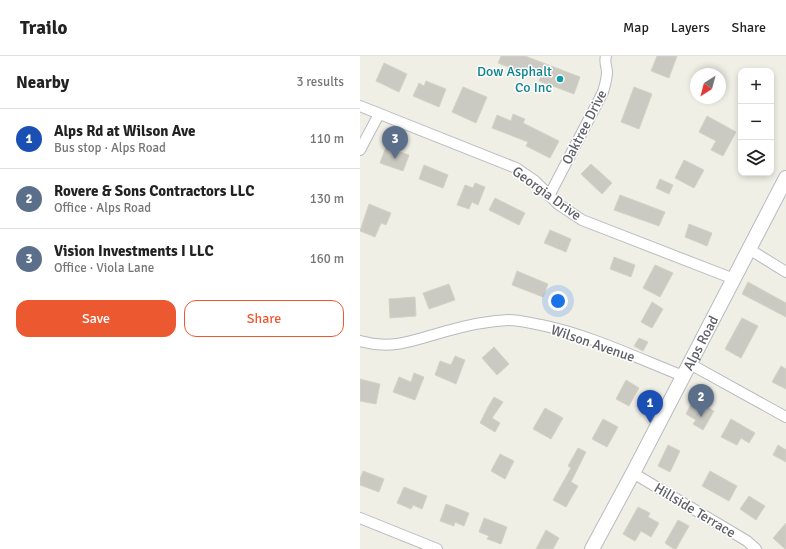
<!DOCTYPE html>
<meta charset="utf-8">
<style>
body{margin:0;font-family:Signika,sans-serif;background:#f2f2f2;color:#222}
.controls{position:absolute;right:12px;top:12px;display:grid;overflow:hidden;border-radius:8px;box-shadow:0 2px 6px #0003}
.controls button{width:36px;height:36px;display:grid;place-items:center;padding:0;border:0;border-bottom:1px solid #e0e0e0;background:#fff;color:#222;font:20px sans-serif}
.compass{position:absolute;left:330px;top:12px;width:36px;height:36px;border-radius:50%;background:#fff;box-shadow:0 2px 6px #0003;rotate:216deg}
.you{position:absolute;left:198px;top:245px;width:14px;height:14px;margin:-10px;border:3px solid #fff;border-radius:50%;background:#1a73e8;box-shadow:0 0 0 6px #1a73e833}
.badge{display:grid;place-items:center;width:26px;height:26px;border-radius:50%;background:#ec5931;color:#fff;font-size:13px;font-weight:700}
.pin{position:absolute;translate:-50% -33px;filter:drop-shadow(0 1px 2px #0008)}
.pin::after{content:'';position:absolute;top:21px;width:14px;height:12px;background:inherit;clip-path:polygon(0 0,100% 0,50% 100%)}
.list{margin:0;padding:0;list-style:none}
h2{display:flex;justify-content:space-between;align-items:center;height:52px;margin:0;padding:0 16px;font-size:17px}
h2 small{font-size:13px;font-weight:400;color:#767676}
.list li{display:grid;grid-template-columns:26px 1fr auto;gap:12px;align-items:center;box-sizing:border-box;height:60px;padding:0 16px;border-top:1px solid #e0e0e0}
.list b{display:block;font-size:15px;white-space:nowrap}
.list p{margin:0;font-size:13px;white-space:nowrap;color:#767676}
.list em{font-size:13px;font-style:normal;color:#767676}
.actions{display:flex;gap:8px;padding:12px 16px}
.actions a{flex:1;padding:9px 0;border:1px solid #ec5931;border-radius:12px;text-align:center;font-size:14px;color:#ec5931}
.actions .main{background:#ec5931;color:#fff}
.icon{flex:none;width:22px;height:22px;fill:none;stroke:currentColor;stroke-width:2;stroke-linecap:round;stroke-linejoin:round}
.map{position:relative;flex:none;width:426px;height:493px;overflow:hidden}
header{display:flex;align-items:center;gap:24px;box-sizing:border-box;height:56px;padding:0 20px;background:#fff;border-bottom:1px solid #e0e0e0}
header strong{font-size:19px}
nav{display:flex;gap:22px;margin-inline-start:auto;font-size:14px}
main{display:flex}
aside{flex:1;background:#fff}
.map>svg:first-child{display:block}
.building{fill:#cbcac2;stroke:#d5d2c4}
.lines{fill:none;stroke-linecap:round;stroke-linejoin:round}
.minor-casing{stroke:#b9bac0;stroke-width:12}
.secondary-casing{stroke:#b8bac0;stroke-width:16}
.minor{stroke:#fff;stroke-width:10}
.secondary{stroke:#fff;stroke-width:14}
.culture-dot{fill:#0f9aa8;stroke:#fff;stroke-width:1.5}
.labels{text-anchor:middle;stroke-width:3;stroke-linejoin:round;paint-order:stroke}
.culture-label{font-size:14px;fill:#0d838f;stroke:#fff;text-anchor:end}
.street-label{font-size:14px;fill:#5e6067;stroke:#fff}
</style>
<header>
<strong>Trailo</strong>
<nav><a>Map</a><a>Layers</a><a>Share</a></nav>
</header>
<main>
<aside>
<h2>Nearby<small>3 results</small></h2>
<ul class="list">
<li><span class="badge" style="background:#1a4fb4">1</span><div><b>Alps Rd at Wilson Ave</b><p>Bus stop · Alps Road</p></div><em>110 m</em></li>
<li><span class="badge" style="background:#5c6f8a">2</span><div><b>Rovere &amp; Sons Contractors LLC</b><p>Office · Alps Road</p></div><em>130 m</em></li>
<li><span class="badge" style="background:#5c6f8a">3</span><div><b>Vision Investments I LLC</b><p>Office · Viola Lane</p></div><em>160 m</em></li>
</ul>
<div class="actions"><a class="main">Save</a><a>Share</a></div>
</aside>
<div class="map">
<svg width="426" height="493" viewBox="0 0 426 493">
<rect width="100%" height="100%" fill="#f0efe6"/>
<!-- building -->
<path class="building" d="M141,0H165L220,21L214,38L179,25L182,17L167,11L164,17L138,7Z
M297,0H317L309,22L291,15Z
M24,7L47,18L39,36L16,25Z
M66,25L86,33L79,51L53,40L59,27L64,30Z
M103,31L127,41L116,67L92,56Z
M274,31L292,38L279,73L261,66Z
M153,58L165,63L163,67L199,85L190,102L166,90L168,86L132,72L137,59L151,65Z
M347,60L376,76L363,100L351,94L356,85L339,76Z
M26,91L49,99L43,115L20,107Z
M324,104L344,114L334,132L315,122Z
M231,108L252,127L242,138L221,118Z
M64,109L88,119L83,132L59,123Z
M300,123L313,129L309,138L296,132Z
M115,127L125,131L118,149L112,146L109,153L97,149L105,129L113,132Z
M260,139L305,156L299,170L254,154Z
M135,142L165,157L159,169L129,154Z
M9,148L31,157L26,169L21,167L15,181L0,175Z
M329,168L352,177L347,190L325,181Z
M190,174L211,183L206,196L184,187Z
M254,201L275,209L271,221L250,213Z
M295,209L313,217L300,241L283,232Z
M157,215L188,228L183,241L152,229Z
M388,226L426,247V261L382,238Z
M89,228L95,244L69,253L63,237Z
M55,241L56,260L30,262L29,243Z
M292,246L303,253L292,272L281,266Z
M382,262L398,270L381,302L365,293Z
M279,282L288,286L283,295L274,290Z
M134,291L149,308L137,319L122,302Z
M95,300L105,304L96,328L75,319L80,305L91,309Z
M421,310L426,313V333L412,326Z
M54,317L64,321L55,344L33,336L39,321L51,326Z
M0,323L20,328L16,348L0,345Z
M266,324L279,332L269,350L256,343Z
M134,341L143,346L132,362L140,367L135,376L120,367L128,351Z
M333,344L354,355L343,374L333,368L336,364L326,358Z
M185,352L203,362L191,383L173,373Z
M243,363L258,371L247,391L232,383Z
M371,363L395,377L389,387L381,382L377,389L361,381Z
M308,389L320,395L310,416L298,410Z
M418,389L426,394V406L413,399Z
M218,392L226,396L211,426L218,430L206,451L193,444L211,412L208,410Z
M140,398L154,405L145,423L131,415Z
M3,415L24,423L19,436L0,429V423Z
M350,415L377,430L369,445L342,430Z
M44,431L67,440L62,453L53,449L51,453L37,447Z
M389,440L405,450L396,464L380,453Z
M86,448L109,457L104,470L95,466L94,470L80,465Z
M278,451L290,457L288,461L299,467L291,481L281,475L275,485L263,478Z
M124,462L147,471L141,488L127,483L129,480L119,476Z
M318,464L329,470L316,493H314L305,487Z
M426,467V493H425L413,482Z
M186,474L199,482L193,493H176Z"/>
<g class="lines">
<defs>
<path id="minor" d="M0,50L156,112L175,125L198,148L222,164L374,223
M0,94L19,58
M189,140L243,36C245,29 247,23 247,16C247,11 244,6 246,0
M389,193L426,216
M0,285C32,294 52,285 83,276C104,270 126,265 148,264C159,264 170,267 181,269C230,279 277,302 323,320
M330,308L426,361
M273,417L387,485L396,493
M0,462L77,493"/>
<g id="secondary">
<path id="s1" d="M232,493L273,417L426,122"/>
</g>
</defs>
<!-- minor casing -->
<use href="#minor" class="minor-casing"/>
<!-- secondary casing -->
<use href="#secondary" class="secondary-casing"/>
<!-- minor -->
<use href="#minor" class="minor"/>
<!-- secondary -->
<use href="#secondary" class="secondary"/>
</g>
<!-- markers -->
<circle class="culture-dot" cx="200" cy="23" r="4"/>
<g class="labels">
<!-- culture labels -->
<g class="culture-label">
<text x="192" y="20">Dow Asphalt<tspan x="192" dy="16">Co Inc</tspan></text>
</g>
<!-- street labels -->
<g class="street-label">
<text transform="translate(224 71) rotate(-63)" y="5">Oaktree Drive</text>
<text transform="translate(187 137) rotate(36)" y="5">Georgia Drive</text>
<text transform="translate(233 287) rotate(19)" y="5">Wilson Avenue</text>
<text dy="5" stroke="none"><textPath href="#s1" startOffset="233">Alps Road</textPath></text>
<text transform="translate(335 454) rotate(31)" y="5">Hillside Terrace</text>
</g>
</g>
</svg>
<div class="controls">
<button>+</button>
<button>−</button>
<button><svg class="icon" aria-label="layers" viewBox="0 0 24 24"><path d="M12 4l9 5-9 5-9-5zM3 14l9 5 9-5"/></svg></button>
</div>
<svg class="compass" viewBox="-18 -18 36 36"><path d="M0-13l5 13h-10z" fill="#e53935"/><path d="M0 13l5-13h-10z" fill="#767676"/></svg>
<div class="you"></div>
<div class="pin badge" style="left:290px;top:367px;background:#1a4fb4">1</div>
<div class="pin badge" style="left:341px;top:361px;background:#5c6f8a">2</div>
<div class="pin badge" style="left:35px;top:103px;background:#5c6f8a">3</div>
</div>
</main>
